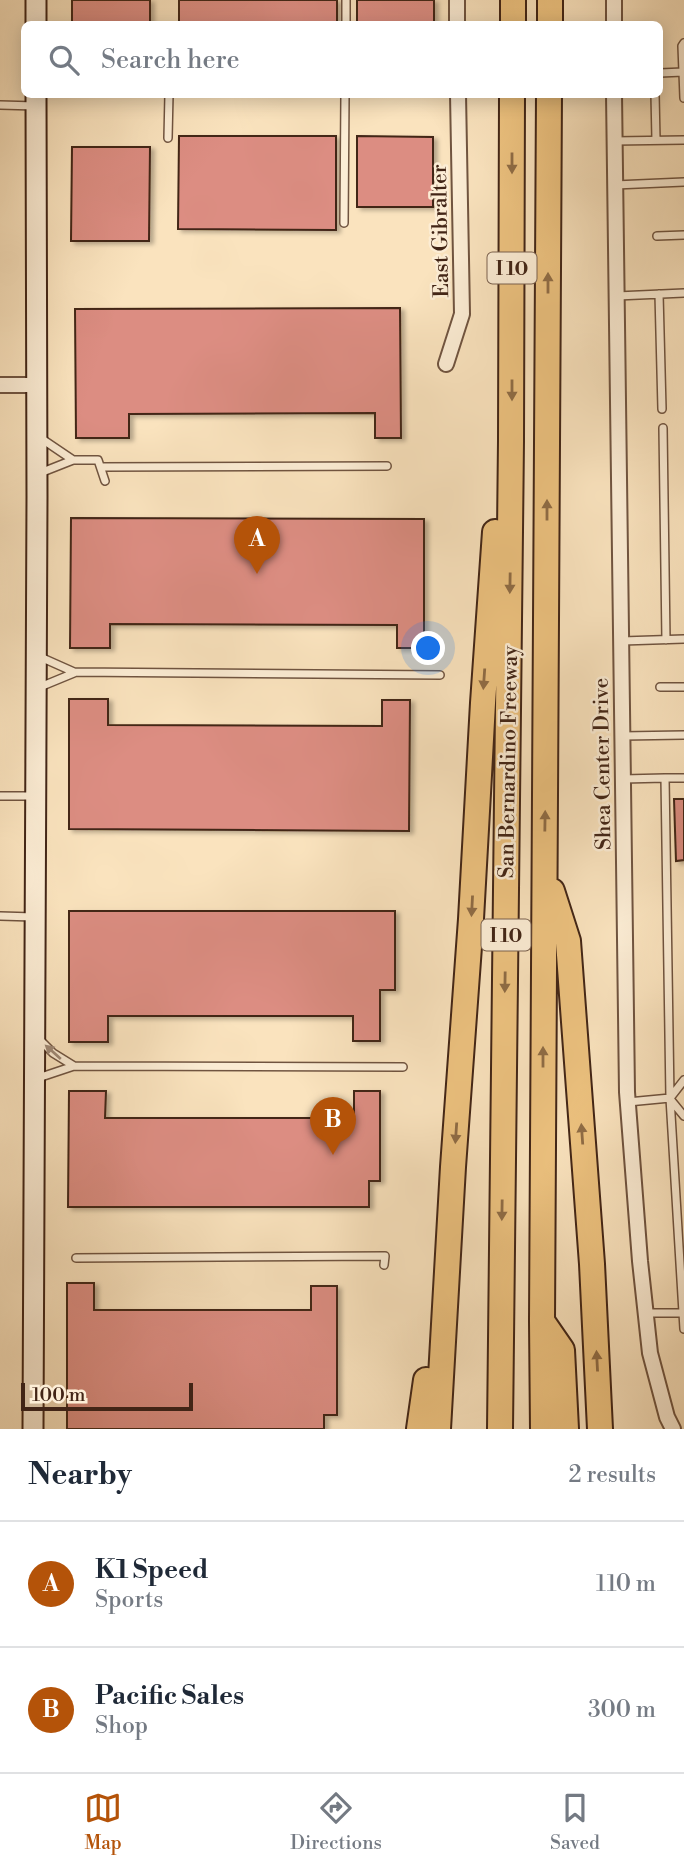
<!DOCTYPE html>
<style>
body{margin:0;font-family:"Libre Bodoni",serif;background:#f2f2f3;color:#1f2937}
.scale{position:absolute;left:21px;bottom:18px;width:172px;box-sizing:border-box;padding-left:7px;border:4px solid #422516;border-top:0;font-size:19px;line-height:24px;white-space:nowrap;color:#422516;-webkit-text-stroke:5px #fcedd5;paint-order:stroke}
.you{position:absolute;left:429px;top:649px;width:24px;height:24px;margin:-18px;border:5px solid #fff;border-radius:50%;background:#1a73e8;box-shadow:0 0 0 10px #1a73e833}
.badge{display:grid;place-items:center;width:46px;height:46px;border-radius:50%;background:#b45309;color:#fff;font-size:23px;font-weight:700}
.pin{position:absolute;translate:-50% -58px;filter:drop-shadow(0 2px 4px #0008)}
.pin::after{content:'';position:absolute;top:37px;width:24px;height:21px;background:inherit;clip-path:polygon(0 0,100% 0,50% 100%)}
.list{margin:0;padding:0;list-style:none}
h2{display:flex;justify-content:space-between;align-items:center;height:91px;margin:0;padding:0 28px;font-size:30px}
h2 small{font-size:23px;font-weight:400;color:#747a83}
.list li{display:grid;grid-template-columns:46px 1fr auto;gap:21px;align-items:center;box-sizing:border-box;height:126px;padding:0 28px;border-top:2px solid #e0e1e3}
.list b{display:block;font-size:26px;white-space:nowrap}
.list p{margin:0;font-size:23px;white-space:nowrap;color:#747a83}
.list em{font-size:23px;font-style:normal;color:#747a83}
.icon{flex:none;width:38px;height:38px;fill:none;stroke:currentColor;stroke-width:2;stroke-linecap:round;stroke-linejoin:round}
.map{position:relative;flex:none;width:684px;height:1429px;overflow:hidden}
.search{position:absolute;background:#fff;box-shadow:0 4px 18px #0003;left:21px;right:21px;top:21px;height:77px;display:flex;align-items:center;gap:18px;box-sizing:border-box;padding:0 24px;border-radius:10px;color:#747a83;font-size:26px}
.sheet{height:343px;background:#fff}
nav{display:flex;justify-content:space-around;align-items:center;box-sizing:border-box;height:98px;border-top:2px solid #e0e1e3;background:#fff;font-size:19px;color:#747a83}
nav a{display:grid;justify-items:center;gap:4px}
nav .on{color:#b45309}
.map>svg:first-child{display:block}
.building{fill:#dc8d82;stroke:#422516;stroke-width:2;filter:url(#shadow)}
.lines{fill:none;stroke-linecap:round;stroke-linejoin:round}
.service-casing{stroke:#705440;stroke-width:10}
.minor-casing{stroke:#705440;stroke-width:18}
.secondary-casing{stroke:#422516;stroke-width:23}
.motorway-casing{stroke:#422516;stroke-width:28}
.service{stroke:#fcedd5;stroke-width:7}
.minor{stroke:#fcedd5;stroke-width:14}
.secondary{stroke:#fcedd5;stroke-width:19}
.motorway{stroke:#edc27f;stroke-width:24}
.oneway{fill:#8f6c45}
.oneway2{fill:#9f8976}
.labels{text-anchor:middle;stroke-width:5;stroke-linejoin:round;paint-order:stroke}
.shield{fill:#fcedd5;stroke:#7a614f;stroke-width:2}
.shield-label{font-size:19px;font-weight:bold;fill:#422516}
.street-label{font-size:21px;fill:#422516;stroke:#fcedd5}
</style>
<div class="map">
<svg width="684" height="1429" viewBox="0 0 684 1429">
<defs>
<filter id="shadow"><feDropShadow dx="4" dy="2.5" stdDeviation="2" flood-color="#0004"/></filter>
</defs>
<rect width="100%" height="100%" fill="#fae3be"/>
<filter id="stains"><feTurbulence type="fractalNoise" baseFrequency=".00286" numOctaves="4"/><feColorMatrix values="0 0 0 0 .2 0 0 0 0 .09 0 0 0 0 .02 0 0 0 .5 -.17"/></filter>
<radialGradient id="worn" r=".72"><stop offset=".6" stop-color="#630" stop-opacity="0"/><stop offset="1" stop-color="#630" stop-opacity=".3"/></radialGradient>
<!-- building -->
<path class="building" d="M72,0H150V24H72Z
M179,0H337V24H179Z
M357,0H434V24H357Z
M179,136H336V230L178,229Z
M357,136L433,137V207H357Z
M72,147H150L149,241H71Z
M400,308L401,438H375V413L129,414V438H76L75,309Z
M71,518L424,519V648H397V625L110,624V648H70Z
M69,699H108V725L382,726V700H410L409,831L69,829Z
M674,799H684V860L676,861Z
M69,911H395V990H380V1041H353V1016H108V1042H69Z
M69,1091H106L105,1118H354V1091H380V1181H369V1207H68Z
M67,1283H94V1310H311V1286H337V1415H324V1429H67Z"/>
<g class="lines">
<defs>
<path id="service" d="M346,24V0
M684,43L682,46L684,98
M660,73L683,72
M655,94L656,140
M0,105L36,106
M168,138L169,94
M614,141L684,140
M615,185L684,182
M344,223L345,94
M657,236L684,235
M659,294L662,409
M617,296L684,293
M663,428L666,640
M39,437L73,460
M101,467L387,466
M40,473L73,460H98L105,481
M622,641L684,639
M38,656L74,672L440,675
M40,687L74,673
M660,687H684
M623,736L684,735
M665,778H684
M623,779L665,778L670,1098L684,1329
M0,796H35
M0,916L34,917
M39,1039L53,1053L74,1066
M38,1078L74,1066L403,1067
M670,1099L684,1116
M628,1102L670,1098L684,1080
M76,1258L385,1256L384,1265
M646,1313H684"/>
<path id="minor" d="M457,0V24
M614,24V0
M614,94L627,1092L640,1261L650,1353L667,1417L673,1429
M446,364L462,314L458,94
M0,385H37"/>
<path id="secondary" d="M36,0V24
M33,1429L37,496L36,94"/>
<path id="motorway" d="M513,24V0
M550,24V0
M552,891L568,941L592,1264L600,1429
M542,1321L562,1350L566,1429
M419,1429L426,1380
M438,1429L453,1167L471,919L483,703L495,532
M500,1429L511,441L512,94
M543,1429L542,1321L549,94"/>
</defs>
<!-- service casing -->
<use href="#service" class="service-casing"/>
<!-- minor casing -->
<use href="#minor" class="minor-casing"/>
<!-- secondary casing -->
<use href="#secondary" class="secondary-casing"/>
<!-- motorway casing -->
<use href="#motorway" class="motorway-casing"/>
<!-- service -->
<use href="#service" class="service"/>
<!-- minor -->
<use href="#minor" class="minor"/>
<!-- secondary -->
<use href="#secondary" class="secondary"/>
<!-- motorway -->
<use href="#motorway" class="motorway"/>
</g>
<!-- one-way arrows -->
<defs><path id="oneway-solid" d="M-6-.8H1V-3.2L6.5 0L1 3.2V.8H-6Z" transform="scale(1.75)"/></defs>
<g class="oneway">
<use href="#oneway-solid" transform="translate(512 163) rotate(90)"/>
<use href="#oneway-solid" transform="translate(548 283) rotate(-90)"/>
<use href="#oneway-solid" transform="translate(512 390) rotate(90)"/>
<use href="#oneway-solid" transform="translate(547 510) rotate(-90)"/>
<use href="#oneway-solid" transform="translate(510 583) rotate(91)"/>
<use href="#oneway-solid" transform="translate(484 679) rotate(94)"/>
<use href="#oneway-solid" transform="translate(545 821) rotate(-89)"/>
<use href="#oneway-solid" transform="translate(472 906) rotate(93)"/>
<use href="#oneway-solid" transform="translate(505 982) rotate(91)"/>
<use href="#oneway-solid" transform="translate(543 1057) rotate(-90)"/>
<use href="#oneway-solid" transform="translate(456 1133) rotate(94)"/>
<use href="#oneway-solid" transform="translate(582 1134) rotate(-94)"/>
<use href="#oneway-solid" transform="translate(502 1210) rotate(91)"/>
<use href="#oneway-solid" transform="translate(597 1361) rotate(-93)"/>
</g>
<use class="oneway2" href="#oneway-solid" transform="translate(53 1052) rotate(-138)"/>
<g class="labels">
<!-- shield labels -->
<g class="shield">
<rect x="487.5" y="252.5" width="49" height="31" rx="5"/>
<rect x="481.5" y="919.5" width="49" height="31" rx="5"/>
</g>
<g class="shield-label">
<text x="512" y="275">I 10</text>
<text x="506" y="942">I 10</text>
</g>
<!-- street labels -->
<g class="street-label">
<text transform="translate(440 231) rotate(-91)" y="7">East Gibralter</text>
<text transform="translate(508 762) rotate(-89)" y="7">San Bernardino Freeway</text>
<text transform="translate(602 764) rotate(-91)" y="7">Shea Center Drive</text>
</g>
</g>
<rect width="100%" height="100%" filter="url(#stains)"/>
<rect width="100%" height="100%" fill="url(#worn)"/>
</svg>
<div class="scale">100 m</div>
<div class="you"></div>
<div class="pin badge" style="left:257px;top:574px">A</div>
<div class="pin badge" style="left:333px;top:1155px">B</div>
<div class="search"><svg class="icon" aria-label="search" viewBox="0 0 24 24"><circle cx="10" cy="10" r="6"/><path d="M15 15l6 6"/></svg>Search here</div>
</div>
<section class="sheet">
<h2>Nearby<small>2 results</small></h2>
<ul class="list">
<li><span class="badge">A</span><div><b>K1 Speed</b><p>Sports</p></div><em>110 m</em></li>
<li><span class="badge">B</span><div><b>Pacific Sales</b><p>Shop</p></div><em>300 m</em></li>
</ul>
</section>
<nav>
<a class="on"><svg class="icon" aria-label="map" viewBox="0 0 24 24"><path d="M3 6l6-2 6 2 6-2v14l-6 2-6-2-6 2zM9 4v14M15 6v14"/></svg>Map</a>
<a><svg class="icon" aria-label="directions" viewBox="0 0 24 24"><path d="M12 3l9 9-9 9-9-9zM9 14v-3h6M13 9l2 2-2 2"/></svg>Directions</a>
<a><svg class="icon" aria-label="saved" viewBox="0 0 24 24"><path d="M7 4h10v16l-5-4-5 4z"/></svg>Saved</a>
</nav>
